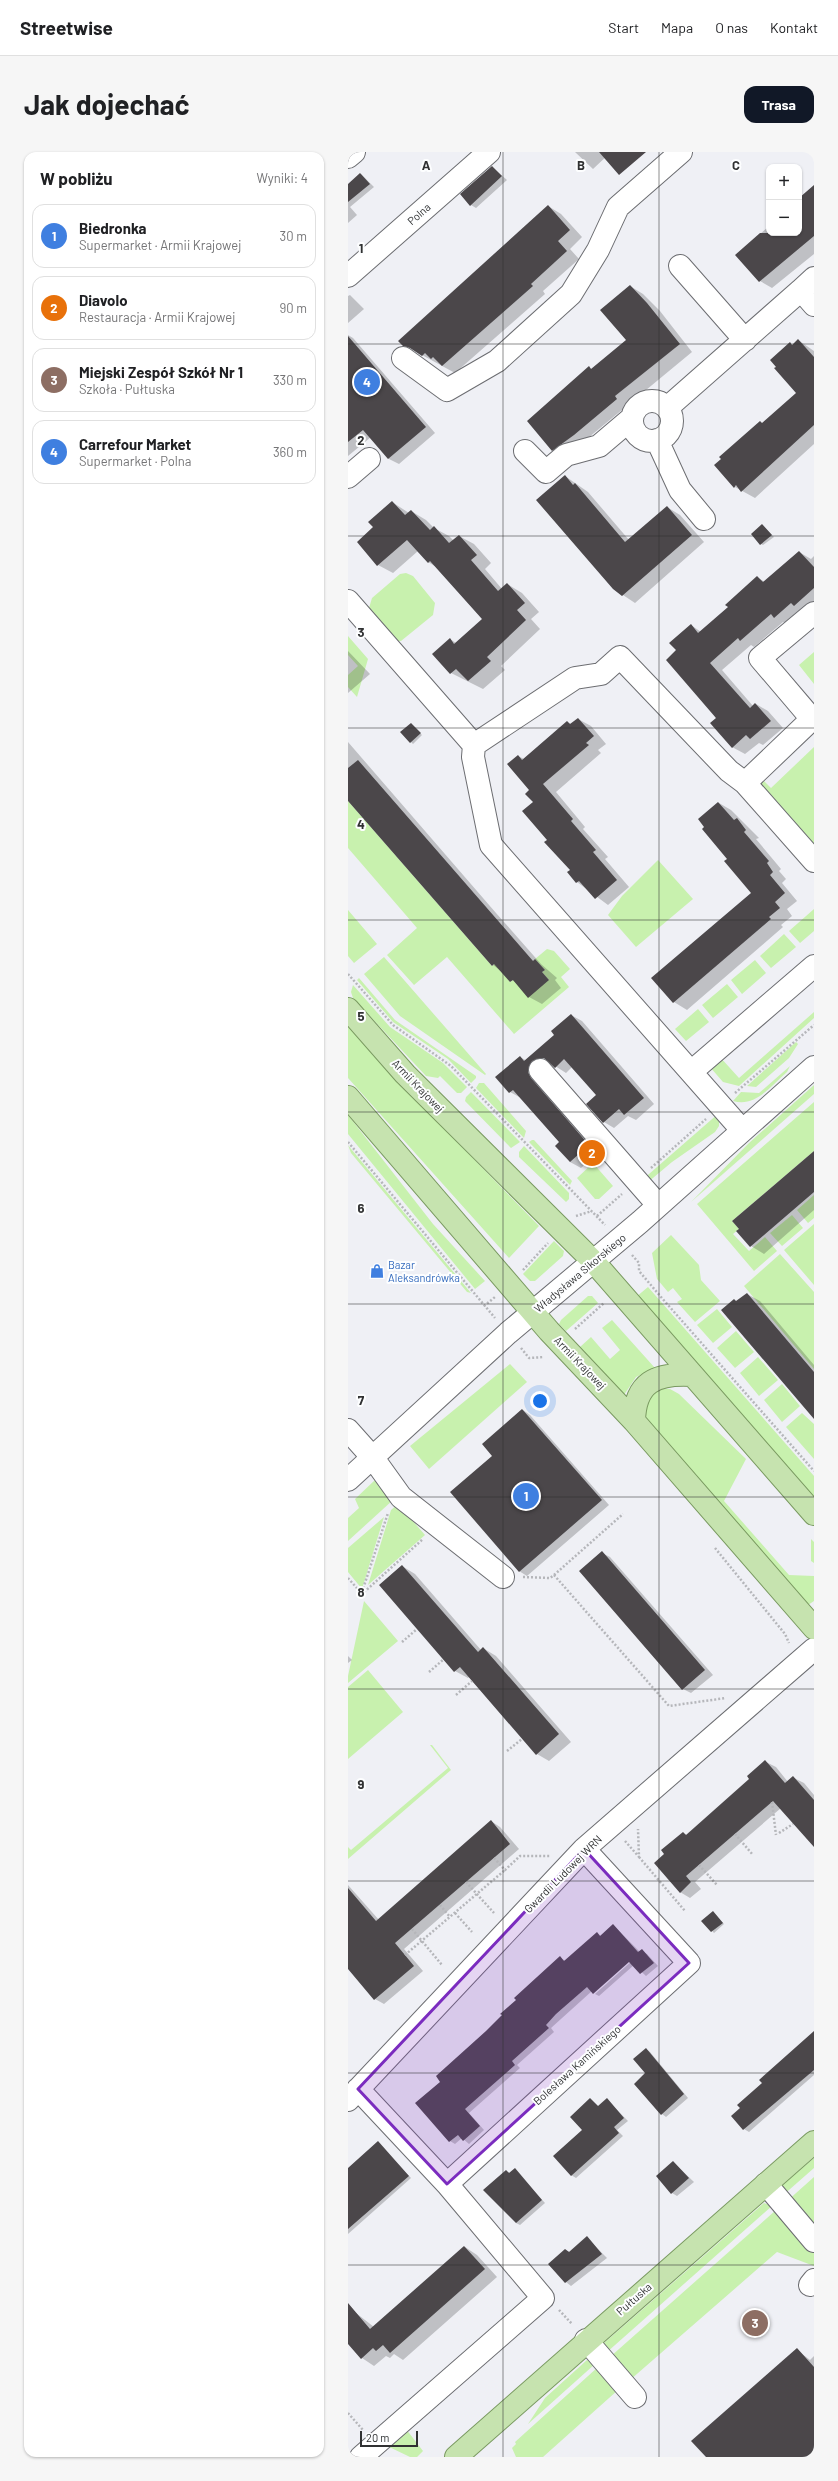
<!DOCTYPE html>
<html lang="pl">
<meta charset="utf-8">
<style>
body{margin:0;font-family:Barlow,sans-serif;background:#f6f6f6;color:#202124}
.controls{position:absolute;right:12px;top:12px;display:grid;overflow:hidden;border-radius:8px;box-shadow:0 1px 3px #0004}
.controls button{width:36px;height:36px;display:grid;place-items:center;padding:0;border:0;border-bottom:1px solid #e0e0e0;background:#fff;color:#202124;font:20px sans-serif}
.scale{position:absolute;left:12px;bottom:10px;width:58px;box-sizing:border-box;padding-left:4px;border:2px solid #303132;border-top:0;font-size:11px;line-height:14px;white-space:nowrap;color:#303132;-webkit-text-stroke:3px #fdfeff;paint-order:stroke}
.you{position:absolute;left:192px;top:1249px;width:14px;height:14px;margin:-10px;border:3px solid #fff;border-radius:50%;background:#1a73e8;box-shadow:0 0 0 6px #1a73e833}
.badge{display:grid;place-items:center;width:26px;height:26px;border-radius:50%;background:#111827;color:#fff;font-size:13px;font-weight:700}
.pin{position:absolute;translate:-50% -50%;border:2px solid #fff;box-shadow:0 1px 4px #0006}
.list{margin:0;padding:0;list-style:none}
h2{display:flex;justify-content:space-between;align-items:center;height:52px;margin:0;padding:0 16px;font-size:17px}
h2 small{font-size:13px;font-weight:400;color:#757577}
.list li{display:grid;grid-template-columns:26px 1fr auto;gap:12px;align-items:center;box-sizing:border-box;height:64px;margin:0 8px 8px;padding:0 8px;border:1px solid #e0e0e0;border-radius:12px}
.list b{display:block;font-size:15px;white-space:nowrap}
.list p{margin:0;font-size:13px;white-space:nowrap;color:#757577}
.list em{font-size:13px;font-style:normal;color:#757577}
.map{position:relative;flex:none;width:466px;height:2305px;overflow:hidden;border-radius:12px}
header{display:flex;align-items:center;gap:24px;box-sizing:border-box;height:56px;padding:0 20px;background:#fff;border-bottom:1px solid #e0e0e0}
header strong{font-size:19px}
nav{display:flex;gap:22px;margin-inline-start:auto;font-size:14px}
.intro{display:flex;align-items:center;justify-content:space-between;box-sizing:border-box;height:96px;padding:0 24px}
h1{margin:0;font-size:28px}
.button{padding:10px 18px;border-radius:12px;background:#111827;color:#fff;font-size:14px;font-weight:700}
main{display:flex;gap:24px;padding:0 24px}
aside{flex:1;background:#fff;border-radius:12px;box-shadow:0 1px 3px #0004}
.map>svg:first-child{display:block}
.green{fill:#c8f1ae}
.shadow{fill:#0003}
.building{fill:#4b474a}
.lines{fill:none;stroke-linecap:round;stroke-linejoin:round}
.minor-casing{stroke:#6c6d71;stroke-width:24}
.major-casing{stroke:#799960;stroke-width:24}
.path{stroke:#b5b6ba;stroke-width:2.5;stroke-dasharray:2 2;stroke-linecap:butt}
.minor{stroke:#fff;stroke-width:22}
.major{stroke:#c6e3af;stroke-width:22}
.marked{fill:#7b2cbf;fill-opacity:0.2;stroke:#7b2cbf;stroke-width:3;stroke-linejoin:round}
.grid{fill:none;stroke:#303132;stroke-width:1;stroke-opacity:0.55}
.labels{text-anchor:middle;stroke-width:4;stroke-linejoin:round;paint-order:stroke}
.street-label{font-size:11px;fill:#303132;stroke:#fdfeff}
.shop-label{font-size:11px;fill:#366cbe;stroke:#fdfeff;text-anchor:start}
.grid-label{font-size:13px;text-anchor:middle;font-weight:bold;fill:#303132;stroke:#fdfeff;stroke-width:4;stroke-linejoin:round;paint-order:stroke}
</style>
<header>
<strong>Streetwise</strong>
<nav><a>Start</a><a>Mapa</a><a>O nas</a><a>Kontakt</a></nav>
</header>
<div class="intro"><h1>Jak dojechać</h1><a class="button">Trasa</a></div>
<main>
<aside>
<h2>W pobliżu<small>Wyniki: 4</small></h2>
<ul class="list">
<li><span class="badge" style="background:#3f7fe0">1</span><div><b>Biedronka</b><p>Supermarket · Armii Krajowej</p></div><em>30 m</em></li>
<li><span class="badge" style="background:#e8710a">2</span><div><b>Diavolo</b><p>Restauracja · Armii Krajowej</p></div><em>90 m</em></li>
<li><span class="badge" style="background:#8d6e63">3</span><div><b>Miejski Zespół Szkół Nr 1</b><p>Szkoła · Pułtuska</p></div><em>330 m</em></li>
<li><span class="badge" style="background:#3f7fe0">4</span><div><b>Carrefour Market</b><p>Supermarket · Polna</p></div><em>360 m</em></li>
</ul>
</aside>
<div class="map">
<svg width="466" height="2305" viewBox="0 0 466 2305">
<rect width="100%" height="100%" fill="#eff0f5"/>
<!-- green -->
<path class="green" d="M58,421L65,424L87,451L85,463L53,489H48L21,456L24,446L52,422Z
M0,484L20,507L9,545L0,535V523L10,514L0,503Z
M466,500V532L451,513Z
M466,595V700L409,630L416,629L423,636Z
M0,649L144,814L149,810L162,830L165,828H201L194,820L197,818L187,807L199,797L206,799L222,817L213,825L221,835L166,882L99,805L66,833L39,803L69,776L0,696Z
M310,708L345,747L288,795L260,763L274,744Z
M466,757V779L452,791L441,779Z
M0,758L29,792L6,811L0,804Z
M436,782L448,795L423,816L412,804Z
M36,805L138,922L137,923L52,864L16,822Z
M407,808L418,821L394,842L383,828Z
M11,826L47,868L128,924V926L123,931L100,907L45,870L9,828Z
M379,832L390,845L365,866L354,853Z
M5,833L42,875L95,911L119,935L113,941H109L92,924L90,926L78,924L5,846L3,840Z
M350,857L361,870L338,889L327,877Z
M466,860V866L391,934L375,930L362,915L372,905L391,926Z
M0,874L43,922L191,1074L161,1106L0,926Z
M448,890L450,892L441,906L408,935L399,934Z
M442,914L439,920C423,934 407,956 385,949L393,940L411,941Z
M131,931H136L178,979L176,986L128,936Z
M466,933V942L343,1050L401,991Z
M123,940L172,990L163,996L117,949L118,945Z
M466,950V999L384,1069L391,1077L385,1082L401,1099L417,1085L429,1099L406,1119L349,1052Z
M371,961V974L367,980L324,1010L299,1031L293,1029Z
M0,963L85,1072L137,1129L127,1137L0,982Z
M184,988H186L224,1029L222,1033L181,990Z
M0,993L4,998L123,1141L119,1140L3,1001Z
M176,994L221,1041V1047L218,1050L171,1005V1000Z
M245,1011L265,1034L251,1047H247L229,1026Z
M466,1043V1066L460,1071L449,1058Z
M444,1063L455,1076L434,1094L422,1081Z
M466,1072V1133L436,1098Z
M323,1083L351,1113L353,1128L372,1149L347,1170L329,1150L334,1147L325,1136L320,1140L309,1127L304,1101Z
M206,1089L216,1099L215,1104L187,1129H182L175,1122Z
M432,1102L466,1140V1217L396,1134Z
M300,1135L466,1324V1348L288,1145Z
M240,1144H244L250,1151L218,1179L211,1172L213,1168Z
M369,1157L384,1175L365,1191L349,1173Z
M264,1168L307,1216L288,1225L276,1243L232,1195L243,1185L262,1207L272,1198L254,1176Z
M388,1179L406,1200L387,1216L369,1196Z
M410,1205L430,1228L411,1244L392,1221Z
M162,1212L179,1230L81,1317L62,1294Z
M434,1232L452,1254L434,1270L416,1248Z
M312,1236L322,1237L331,1242L398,1307L376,1349L441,1423L466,1424V1449L460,1453L301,1271L296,1260L302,1241Z
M454,1261L466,1272V1307L438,1275Z
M27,1328L45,1348L0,1389V1366L11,1356L7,1347Z
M50,1352L77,1383L20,1433L43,1358Z
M36,1365L14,1437L0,1420V1396Z
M463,1387L466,1390V1411L463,1409Z
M16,1449L50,1489L0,1531V1524Z
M20,1518L55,1560L0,1607V1535Z
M82,1593H84L103,1618L0,1707V1695L3,1698L100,1616Z
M466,2006V2016L433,2045L430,2037Z
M466,2025V2078L438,2050Z
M416,2051L424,2054L258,2201L255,2192Z
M428,2058L466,2095V2114L429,2100L282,2228L262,2205Z
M239,2208L247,2212L180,2272L197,2246Z
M250,2215L270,2238L195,2305H168L164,2296L168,2292L167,2290Z
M58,2277L75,2299L69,2305H62L35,2292Z"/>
<!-- shadow -->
<path class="shadow" d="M227,0H259L261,2L245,17Z
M144,15L159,28L128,56L123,53Z
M13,22L26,35L2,55L9,63L0,71V33Z
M466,34V102L424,136L412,129L389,103L421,74V81H451V48Z
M200,54L213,62L234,85L222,97L231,107L195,139L197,142L107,221L74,203Z
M282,134L295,142L312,159L344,200L217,305L205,298L241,216L244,217L279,188Z
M2,143L16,157L0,171V144Z
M0,183L5,186L87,281L51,312L41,307L23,285L0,304Z
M450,188L466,199V292L407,346L387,335L414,272L449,241L429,215L442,192L445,193Z
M217,324L240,340L281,388L319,355L332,363L356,390L287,451L266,437Z
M44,350L61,361L63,359L78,368L86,376L101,384L106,389L111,384L126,392L143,411L137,417L154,437L159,432L174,441L191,460L183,467L192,477L153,514L157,518L135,537L103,521L102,487L108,491L135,468L90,416L80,410L70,399L45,421L30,413L27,376Z
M414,373L426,385L415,393L413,392Z
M451,400L463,407L466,404V454L440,473L435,470L406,495L403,493L374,518L405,554L408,552L420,559L435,576L415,593L411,591L397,602L384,595L330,498L343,473L353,480L381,455L410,426L417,430Z
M0,499L22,522L0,541Z
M230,567L243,574L258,592L250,598L253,601L208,640L237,675L235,677L260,705L257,707L281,735L260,753L229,730L223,718L201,688L170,604L176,607L219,570L223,572Z
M63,572L74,583L65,592L63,590Z
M0,590L148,761L193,812L209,826L207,828L213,836L194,852L181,845L172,834L145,813L0,647Z
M371,651L383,658L411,686L408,687L433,717L431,719L438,727L434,731L449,749L439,757L444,764L433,773L435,775L339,858L326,850L304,826L404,741L380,707Z
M223,863L234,869L306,952L288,968L280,964L266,976L256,970L249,943L224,915L218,921L204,912L194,915L251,1000L233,1016L222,1010L212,990L173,946L162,940L149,925L172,905L179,909L207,883Z
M466,1000V1058L416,1102L403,1094L389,1079Z
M399,1142L412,1149L466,1213V1265L389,1150Z
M175,1258L182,1263L261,1353L179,1424L171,1419Z
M254,1401L262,1405L365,1523L343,1541L335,1537Z
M54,1414L67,1422L133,1498L135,1496L148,1504L223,1590L201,1609L189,1602L121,1525L120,1526L107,1519Z
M0,1504L4,1508L0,1511Z
M418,1610L428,1615L440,1630L446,1626L456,1631L466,1643V1692L433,1656L347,1730L353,1737L342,1746L332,1740L317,1702L335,1681L339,1683L403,1627Z
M143,1669L152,1675L171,1697L56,1797L75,1819L36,1852L27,1847L0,1815V1733L31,1768Z
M367,1762L376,1772L366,1781L355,1769Z
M265,1773L292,1800L294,1799L299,1802L310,1814L298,1824L286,1813L251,1844L247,1842L286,1807L284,1806L244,1839L203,1876L206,1880L169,1913L172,1916L121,1961L136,1978L121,1992L114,1986L107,1992L102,1989L69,1951L94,1930L139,1880L212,1806L218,1809L249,1781L253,1784Z
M466,1885V1923L401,1980L396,1977L393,1956Z
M298,1897L302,1900L340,1946L318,1965L314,1962L299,1921Z
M243,1948L251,1955L259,1948L280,1969L269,1978L275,1984L228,2026L223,2023Z
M30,1991L63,2026L0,2082V2017Z
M325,2010L346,2030L329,2044L324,2041Z
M167,2018L197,2051L172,2073L168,2071L158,2019L162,2021Z
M239,2086L259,2106L223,2134L218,2130L217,2098L222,2100Z
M117,2095L129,2103L149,2125L55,2208L46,2202L42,2206L38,2204L26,2214L14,2206L0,2191V2168L8,2161L26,2175Z
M449,2198L462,2208L466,2204V2305H359Z"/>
<!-- building -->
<path class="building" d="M251,0H298L271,23Z
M144,14L154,24L122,54L112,42Z
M12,21L22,32L0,50V32Z
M466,33V84L411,130L387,103L412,81H451V46Z
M200,53L222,78L210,89L219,99L183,132L185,134L94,214L85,205L83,207L77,201L74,204L62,196L55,194L50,189Z
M282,133L299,151L332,192L267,244L269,247L226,283L204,299L179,269L241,214L243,217L278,188L252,158Z
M0,184L78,275L40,307L15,278L0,290Z
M450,187L466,205V273L393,340L388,333L386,336L366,313L373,307L371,305L412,269L414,271L448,241L426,216L428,215L422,208L442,190L444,193Z
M217,323L225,333L227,331L277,390L319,354L344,383L274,444L265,437L188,348Z
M44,349L57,363L63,358L82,378L86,374L101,391L111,383L129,403L123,408L150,439L159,431L177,451L169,458L178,468L139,505L143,509L120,529L108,517L102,522L84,502L102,486L106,492L134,467L82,409L80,411L59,388L29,414L9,390L25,375L20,370Z
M414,372L424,383L412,393L403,382Z
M451,399L466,415V436L446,454L443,451L426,466L423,462L392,489L390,486L362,511L402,556L407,551L423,569L402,587L398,583L384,596L362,571L368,566L318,508L328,498L321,491L343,472L350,481L380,455L377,453L409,424L415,430Z
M230,566L246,584L238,591L241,593L195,632L225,667L223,669L248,698L245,700L269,728L247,747L231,729L228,731L219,720L222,718L196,690L199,688L174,659L185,650L177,642L181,638L159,612L170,603L174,608L219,569L222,572Z
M63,571L73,581L62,591L52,580Z
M10,608L185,809L187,807L197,818L194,820L201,828L180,846L165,828L162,830L146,812L144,814L0,649V616Z
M370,650L386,668L389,666L398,678L396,680L421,709L419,711L425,720L422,723L437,741L427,750L432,756L421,765L423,767L325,851L303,826L403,741L376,709L379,707L354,677L356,675L350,667Z
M223,862L296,946L276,963L271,957L255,971L238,952L248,943L216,907L207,916L196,906L184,909L180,920L183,926L241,993L222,1010L207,994L211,990L165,938L161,941L147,925L172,904L176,909L206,883L203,879Z
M466,999V1040L402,1095L388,1079L391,1077L384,1069Z
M399,1141L466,1220V1267L373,1158L386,1147L388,1149Z
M174,1257L254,1348L171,1420L102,1340L144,1304L134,1292Z
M254,1399L357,1518L334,1538L231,1419Z
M54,1413L130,1500L135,1495L211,1582L188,1603L112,1515L106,1520L31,1433Z
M417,1608L437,1631L445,1624L466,1648V1695L425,1649L338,1724L343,1730L332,1741L306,1711L316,1702L313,1698L335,1680L338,1683L401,1627L399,1624Z
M143,1668L162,1692L47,1791L66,1814L26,1848L0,1817V1736L28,1769Z
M365,1759L375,1771L363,1780L353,1769Z
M265,1772L290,1800L294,1797L306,1811L292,1822L281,1810L245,1842L239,1835L208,1862L198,1873L201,1876L164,1909L167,1913L117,1957L132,1974L115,1989L110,1983L101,1990L67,1951L92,1930L88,1924L138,1879L154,1863L152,1862L168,1848L166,1846L212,1804L216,1809L249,1780L252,1784Z
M466,1879V1918L395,1978L383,1964L392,1956L389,1953L414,1931L411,1928Z
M298,1896L336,1942L313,1963L286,1932L297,1921L285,1907Z
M242,1946L250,1954L259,1946L276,1966L266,1975L271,1981L223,2024L205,2004L234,1978L222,1965Z
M30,1989L61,2024L0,2077V2016Z
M325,2009L341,2026L323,2042L308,2024Z
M167,2016L194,2048L168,2071L135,2038L158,2018L161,2021Z
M239,2084L254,2102L217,2131L200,2112L217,2097L221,2100Z
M116,2094L137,2117L42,2201L35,2193L28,2199L25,2196L13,2207L0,2192V2151L22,2177Z
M449,2196L466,2215V2305H358L343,2289Z"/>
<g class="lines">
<defs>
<path id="minor" d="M0,5L6,0
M332,114L397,188
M0,124L141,0
M466,126L453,138L466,153
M55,206L99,238L149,209L223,142L250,98L270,55L333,0
M284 269a20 20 0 1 1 40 0a20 20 0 1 1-40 0Z
M319,256L453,138
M309,288L332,338L356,367
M177,299L198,320L218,303L251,294L284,266
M0,325L21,307
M0,449L126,593
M397,631L464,567L412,506L466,461
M192,918L310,1053
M343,920L466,814
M394,978L143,693L125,605L126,593L227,526L253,522L272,505L381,619L397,631L466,709
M0,1278L25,1306L53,1345L155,1425
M0,1328L160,1181L292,1070L466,915
M10,1937L99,2032L341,1811L236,1697
M0,1948L236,1697L466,1497
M418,2032L466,2089
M462,2133L466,2128
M238,2188L287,2245
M13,2305L195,2146L99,2032"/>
<path id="major" d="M0,857L57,922L246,1110L466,1362
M0,945L201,1179L286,1269L466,1476
M286,1269C287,1230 308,1221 344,1223
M108,2305L466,1990"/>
</defs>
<!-- minor casing -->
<use href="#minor" class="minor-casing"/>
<!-- major casing -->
<use href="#major" class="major-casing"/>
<!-- path -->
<path class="path" d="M0,822L45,873L103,914L257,1073
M387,941L466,873
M0,990L147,1166
M303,1016L358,967
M228,1064L244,1059
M249,1064L274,1042
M284,1103L291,1111V1119L313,1145L466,1319
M175,1118L200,1091
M136,1154L147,1145
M227,1177L256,1151
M173,1196L181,1206L196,1205
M367,1396L437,1482L441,1491
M206,1423L275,1362
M175,1425L202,1426L206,1423L321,1554L378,1546
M0,1426L14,1442L75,1387
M14,1440L40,1361
M54,1490L69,1477
M81,1520L96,1507
M108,1543L124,1529
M159,1599L174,1587
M424,1650L428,1683
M431,1681L445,1672
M387,1682L405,1703
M277,1689L291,1705L290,1677
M291,1705L337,1759
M146,1706L157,1718L172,1704H202
M351,1713L369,1733
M118,1730L146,1761
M92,1753L102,1765
M107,1761L124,1780
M64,1777L94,1813
M57,1803L157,1718
M211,2158L224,2172
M0,2261L15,2278"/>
<!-- minor -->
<use href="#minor" class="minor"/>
<!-- major -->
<use href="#major" class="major"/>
</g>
<!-- marked area -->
<path class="marked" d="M236,1697L341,1811L99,2032L10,1937Z"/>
<!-- grid -->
<path class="grid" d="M155,0V2305M311,0V2305M0,192H466M0,384H466M0,576H466M0,768H466M0,960H466M0,1152H466M0,1345H466M0,1537H466M0,1729H466M0,1921H466M0,2113H466"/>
<!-- icons -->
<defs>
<symbol id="shop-bare" viewBox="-9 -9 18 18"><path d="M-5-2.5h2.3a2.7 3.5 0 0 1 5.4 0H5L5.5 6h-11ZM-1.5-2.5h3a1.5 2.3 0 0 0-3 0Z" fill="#3f7fe0" stroke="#fdfeff" stroke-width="2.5" paint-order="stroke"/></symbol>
</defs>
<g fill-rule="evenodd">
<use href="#shop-bare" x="19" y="1109" width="20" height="20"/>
</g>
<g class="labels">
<!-- street labels -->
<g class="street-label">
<text transform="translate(71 62) rotate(-41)" y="4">Polna</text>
<text transform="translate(70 934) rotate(46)" y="4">Armii Krajowej</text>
<text transform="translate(232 1121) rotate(-40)" y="4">Władysława Sikorskiego</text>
<text transform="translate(232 1211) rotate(46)" y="4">Armii Krajowej</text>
<text transform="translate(215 1722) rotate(-45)" y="4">Gwardii Ludowej WRN</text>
<text transform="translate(229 1913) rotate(-42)" y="4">Bolesława Kamińskiego</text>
<text transform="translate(286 2147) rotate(-41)" y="4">Pułtuska</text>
</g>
<!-- shop labels -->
<g class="shop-label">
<text x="40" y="1117">Bazar<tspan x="40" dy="13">Aleksandrówka</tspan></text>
</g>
</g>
<g class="grid-label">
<text x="78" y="18">A</text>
<text x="233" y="18">B</text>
<text x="388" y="18">C</text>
<text x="13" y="101">1</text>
<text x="13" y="293">2</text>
<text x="13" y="485">3</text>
<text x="13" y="677">4</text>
<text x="13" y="869">5</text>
<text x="13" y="1061">6</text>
<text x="13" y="1253">7</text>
<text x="13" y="1445">8</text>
<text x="13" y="1637">9</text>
</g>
</svg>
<div class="controls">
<button>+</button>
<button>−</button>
</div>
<div class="scale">20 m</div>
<div class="you"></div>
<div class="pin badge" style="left:178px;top:1344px;background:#3f7fe0">1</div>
<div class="pin badge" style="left:244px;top:1001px;background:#e8710a">2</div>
<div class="pin badge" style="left:407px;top:2171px;background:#8d6e63">3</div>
<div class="pin badge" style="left:19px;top:230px;background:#3f7fe0">4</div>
</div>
</main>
